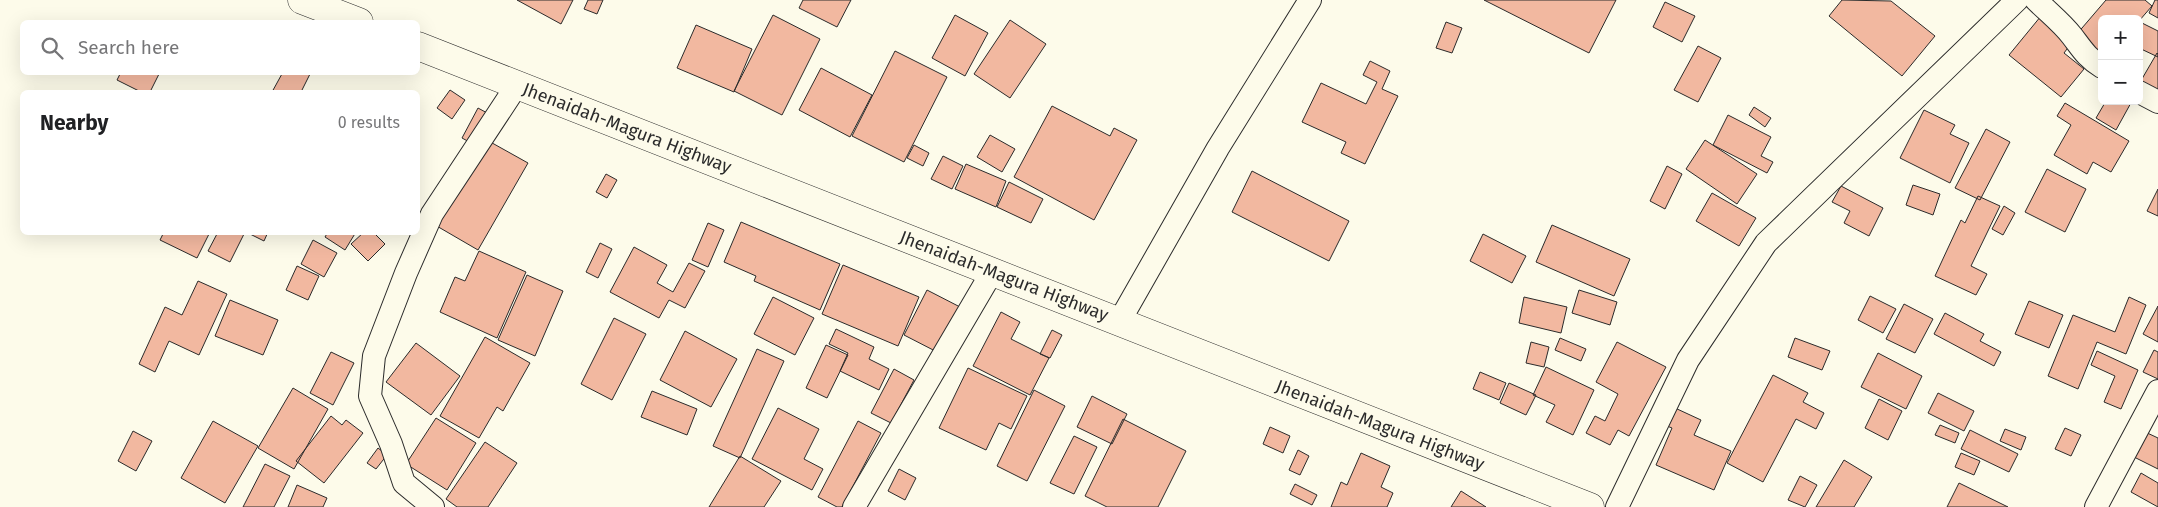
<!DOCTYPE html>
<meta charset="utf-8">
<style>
body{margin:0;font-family:"Fira Sans",sans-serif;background:#f2f2f2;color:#202124}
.controls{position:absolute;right:15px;top:15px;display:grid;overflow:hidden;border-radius:8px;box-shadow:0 5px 20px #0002}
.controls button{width:45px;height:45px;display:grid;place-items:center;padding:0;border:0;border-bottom:1px solid #e0e0e0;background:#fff;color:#202124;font:25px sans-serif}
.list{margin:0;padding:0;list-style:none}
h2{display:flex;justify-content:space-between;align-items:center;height:65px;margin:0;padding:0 20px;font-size:21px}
h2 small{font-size:16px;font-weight:400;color:#757577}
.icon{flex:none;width:28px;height:28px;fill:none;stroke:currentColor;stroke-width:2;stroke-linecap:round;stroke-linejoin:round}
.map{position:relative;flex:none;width:2158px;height:507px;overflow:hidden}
.search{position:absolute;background:#fff;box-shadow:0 5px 20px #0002;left:20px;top:20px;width:400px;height:55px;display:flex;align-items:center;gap:12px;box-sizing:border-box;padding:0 18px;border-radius:8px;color:#757577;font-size:19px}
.panel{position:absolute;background:#fff;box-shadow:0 5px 20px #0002;left:20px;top:90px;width:400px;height:145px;border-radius:8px}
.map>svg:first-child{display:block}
.building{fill:#f2b8a0;stroke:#2b2b2b}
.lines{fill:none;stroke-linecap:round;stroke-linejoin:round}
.street-casing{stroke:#2b2b2b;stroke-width:24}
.highway-casing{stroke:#2b2b2b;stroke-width:29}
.street{stroke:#fdfbea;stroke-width:22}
.highway{stroke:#fdfbea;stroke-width:28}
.labels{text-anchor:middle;stroke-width:4;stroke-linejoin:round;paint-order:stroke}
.street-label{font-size:18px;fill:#2b2b2b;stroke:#fdfbea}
</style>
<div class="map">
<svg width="2158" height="507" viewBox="0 0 2158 507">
<rect width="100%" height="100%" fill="#fdfbea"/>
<!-- building -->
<path class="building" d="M517,0H573L561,24Z
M588,0H603L597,14L584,9Z
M803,0H851L837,27L799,8Z
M1484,0H1616L1589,53Z
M1842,0L1891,1L1935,36L1902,76L1829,16Z
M2106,0H2145L2152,6L2139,21V19H2102V57L2076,35Z
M2155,0H2158V18L2149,13Z
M1665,2L1695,16L1682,42L1653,27Z
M773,15L820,39L782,115L734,91Z
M955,15L988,33L965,76L932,58Z
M2041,16L2073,41L2064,53L2084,69L2061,97L2009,55Z
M1010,20L1046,44L1010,98L974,74Z
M1446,22L1462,28L1452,53L1436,48Z
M2140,22L2158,31V57L2139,48Z
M696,25L752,49L734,92L677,68Z
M1698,46L1721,58L1698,102L1674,90Z
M895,51L947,77L904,162L852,136Z
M2157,53L2158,54V95L2139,84Z
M1370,61L1390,71L1382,89L1398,96L1365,164L1341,153L1346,142L1302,122L1321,83L1366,104L1377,82L1363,75Z
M821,68L872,95L850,137L799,110Z
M121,72H160L150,92H141L117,80Z
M283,72H311L301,92H272Z
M450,90L465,100L452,119L437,108Z
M2106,101H2132L2116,130L2096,118Z
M2065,103L2129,141L2111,172L2093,162L2087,174L2054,155L2071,125L2057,116Z
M1052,106L1110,136L1114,128L1137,140L1094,220L1014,177Z
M1754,107L1771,118L1765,127L1749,115Z
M478,108L489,114L473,144L462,138Z
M1924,110L1955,125L1950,134L1969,143L1950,183L1900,158Z
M1728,115L1771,137L1761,156L1773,162L1767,173L1713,145Z
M1986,129L2010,142L1980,200L1955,188Z
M990,135L1015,149L1002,172L977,157Z
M485,139L528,163L478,250L435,225Z
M1705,140L1757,174L1737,204L1686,169Z
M914,145L929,153L923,166L907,158Z
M943,156L963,166L952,189L931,179Z
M966,164L1006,181L996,207L955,189Z
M1667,166L1682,174L1665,209L1650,201Z
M2047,169L2086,189L2065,232L2025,212Z
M1252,171L1349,221L1329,261L1232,212Z
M606,174L617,180L607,198L596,192Z
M1009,182L1043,199L1031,223L997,207Z
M1913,185L1940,194L1933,215L1906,205Z
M1841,186L1883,208L1869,236L1844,223L1850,211L1832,202Z
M2158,189V216L2147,211Z
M1712,193L1756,218L1739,246L1696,221Z
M1978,196L2000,206L1971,266L1987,274L1976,295L1935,276L1961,220L1965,223Z
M2004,206L2015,213L2003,235L1992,229Z
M741,222L840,264L820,310L754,281L756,276L724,262Z
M708,223L724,230L708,267L692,260Z
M1552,225L1630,259L1614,296L1536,262Z
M164,232H210L197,258L160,240Z
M218,232H245L230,262L208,251Z
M246,232H268L264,241Z
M328,232H356L345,250L325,237Z
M364,232H373L385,244L368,261L351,244Z
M1483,234L1526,256L1512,283L1470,261Z
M313,240L337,253L324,277L301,264Z
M600,243L612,249L598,278L586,272Z
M634,247L667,265L657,283L673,292L689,263L705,271L685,308L669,300L659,318L610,292Z
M479,251L526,272L497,338L440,312L455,277L465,281Z
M843,265L919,297L898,346L822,314Z
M297,266L319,276L308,300L286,290Z
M527,275L563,291L535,356L498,340Z
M198,281L227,294L199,355L169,341L155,372L139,364L165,307L182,315Z
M927,290L962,308L939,353L904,335Z
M1579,290L1617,302L1610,325L1572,313Z
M1870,296L1896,309L1883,333L1858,320Z
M773,297L814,318L795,355L754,334Z
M1524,297L1567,307L1561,333L1519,323Z
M2129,297L2146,305L2126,354L2097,342L2078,389L2048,376L2073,315L2115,332Z
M230,300L278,320L263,355L215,336Z
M2029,301L2063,315L2049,348L2015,334Z
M1904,304L1933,319L1915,353L1886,339Z
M2158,306V342L2143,334Z
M1001,312L1020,322L1011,339L1049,358L1030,395L973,366Z
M1945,313L1984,334L1980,341L2001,352L1994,366L1934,334Z
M614,318L646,334L612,400L581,384Z
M836,329L874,347L869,359L889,369L879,390L840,371L848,353L829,344Z
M1052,330L1062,335L1050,358L1040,354Z
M685,331L737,359L711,407L660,380Z
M485,337L530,363L503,411L497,407L479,438L440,416Z
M1560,338L1586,349L1581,361L1555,350Z
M1795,338L1830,351L1822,370L1788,357Z
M1531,342L1549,347L1544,367L1526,363Z
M1617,342L1666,367L1629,436L1618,430L1610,445L1586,433L1595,416L1605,421L1618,394L1596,382Z
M416,343L460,376L431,415L386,382Z
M826,345L848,355L827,398L806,388Z
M757,349L784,361L740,458L713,446Z
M2154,350L2158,352V379L2143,372Z
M2097,351L2138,370L2121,409L2104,402L2115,376L2091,365Z
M331,352L354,363L333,405L310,393Z
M1878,353L1922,376L1906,409L1861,387Z
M1546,367L1594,390L1573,435L1546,422L1555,405L1533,395Z
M968,368L1027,396L1011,429L999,423L986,450L939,428Z
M894,369L914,380L891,423L871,413Z
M1480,372L1506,383L1499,400L1473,389Z
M1773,375L1808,393L1803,402L1824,413L1816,429L1796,419L1763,482L1727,463Z
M1509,383L1536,395L1526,415L1500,403Z
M293,388L328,409L294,469L258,448Z
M1034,390L1065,406L1027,481L997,466Z
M652,391L697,409L687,435L641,417Z
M1938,393L1974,411L1964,431L1928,413Z
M1092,396L1127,414L1112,444L1077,427Z
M1879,399L1902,411L1888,440L1865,428Z
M778,408L819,429L804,459L823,469L812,490L752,459Z
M1675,408L1701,420L1694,435L1731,451L1714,490L1656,465L1672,428L1667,426Z
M331,416L342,425L346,420L363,433L324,483L296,461Z
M436,418L476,443L447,490L406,464Z
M1123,419L1186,451L1158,507H1107L1085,496Z
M213,421L258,446L225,503L181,478Z
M858,421L881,433L842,507H837L818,497Z
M1940,425L1959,433L1955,443L1935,435Z
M1270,427L1290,436L1283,453L1263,444Z
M2065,428L2081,435L2071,456L2055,449Z
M2005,429L2026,437L2021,450L2000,441Z
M1970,430L2018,454L2009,472L1961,449Z
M133,431L152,441L136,471L118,461Z
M2143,431L2158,438V469L2130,455Z
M1074,436L1097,447L1074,494L1050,483Z
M485,442L517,463L488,507H457L446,499Z
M378,448L387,455L376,469L367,463Z
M1298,450L1309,456L1300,475L1289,470Z
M1361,453L1390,466L1381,487L1393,493L1387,507H1331L1341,482L1347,485Z
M1961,453L1980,461L1974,475L1955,467Z
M740,456L781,481L764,507H709Z
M1844,460L1872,477L1854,507H1816Z
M265,464L290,476L274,507H243Z
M899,469L916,478L905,500L888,491Z
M2141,473L2158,483V507L2131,492Z
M1800,476L1817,485L1805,507L1788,500Z
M1959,483L2008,507H1947Z
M1295,484L1317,495L1312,505L1290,494Z
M297,485L327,498L323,507H288Z
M1461,491L1486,507H1451Z"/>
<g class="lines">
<defs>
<path id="street" d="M2036,0C2048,12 2062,23 2072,36C2082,49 2087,58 2102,67
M2139,92L2158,102
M1119,322L1218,148L1310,0
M433,507L404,483L391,444L370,396L374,356L406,273L432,214L517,85
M854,507L992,272
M1617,507L1688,360L1766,243L2017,0
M2096,507L2158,391"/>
<path id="highway" d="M302,0L359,22
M418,46L1590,507"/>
</defs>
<!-- street casing -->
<use href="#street" class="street-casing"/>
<!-- highway casing -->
<use href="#highway" class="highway-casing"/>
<!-- street -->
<use href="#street" class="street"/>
<!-- highway -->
<use href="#highway" class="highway"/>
</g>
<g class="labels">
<!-- street labels -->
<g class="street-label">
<text transform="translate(627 128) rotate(21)" y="6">Jhenaidah-Magura Highway</text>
<text transform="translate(1004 276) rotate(21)" y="6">Jhenaidah-Magura Highway</text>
<text transform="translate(1380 425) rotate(21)" y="6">Jhenaidah-Magura Highway</text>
</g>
</g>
</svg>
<div class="controls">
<button>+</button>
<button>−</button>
</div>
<div class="search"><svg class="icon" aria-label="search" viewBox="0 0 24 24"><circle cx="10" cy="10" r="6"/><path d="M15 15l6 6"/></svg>Search here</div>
<section class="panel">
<h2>Nearby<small>0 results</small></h2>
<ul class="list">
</ul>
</section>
</div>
